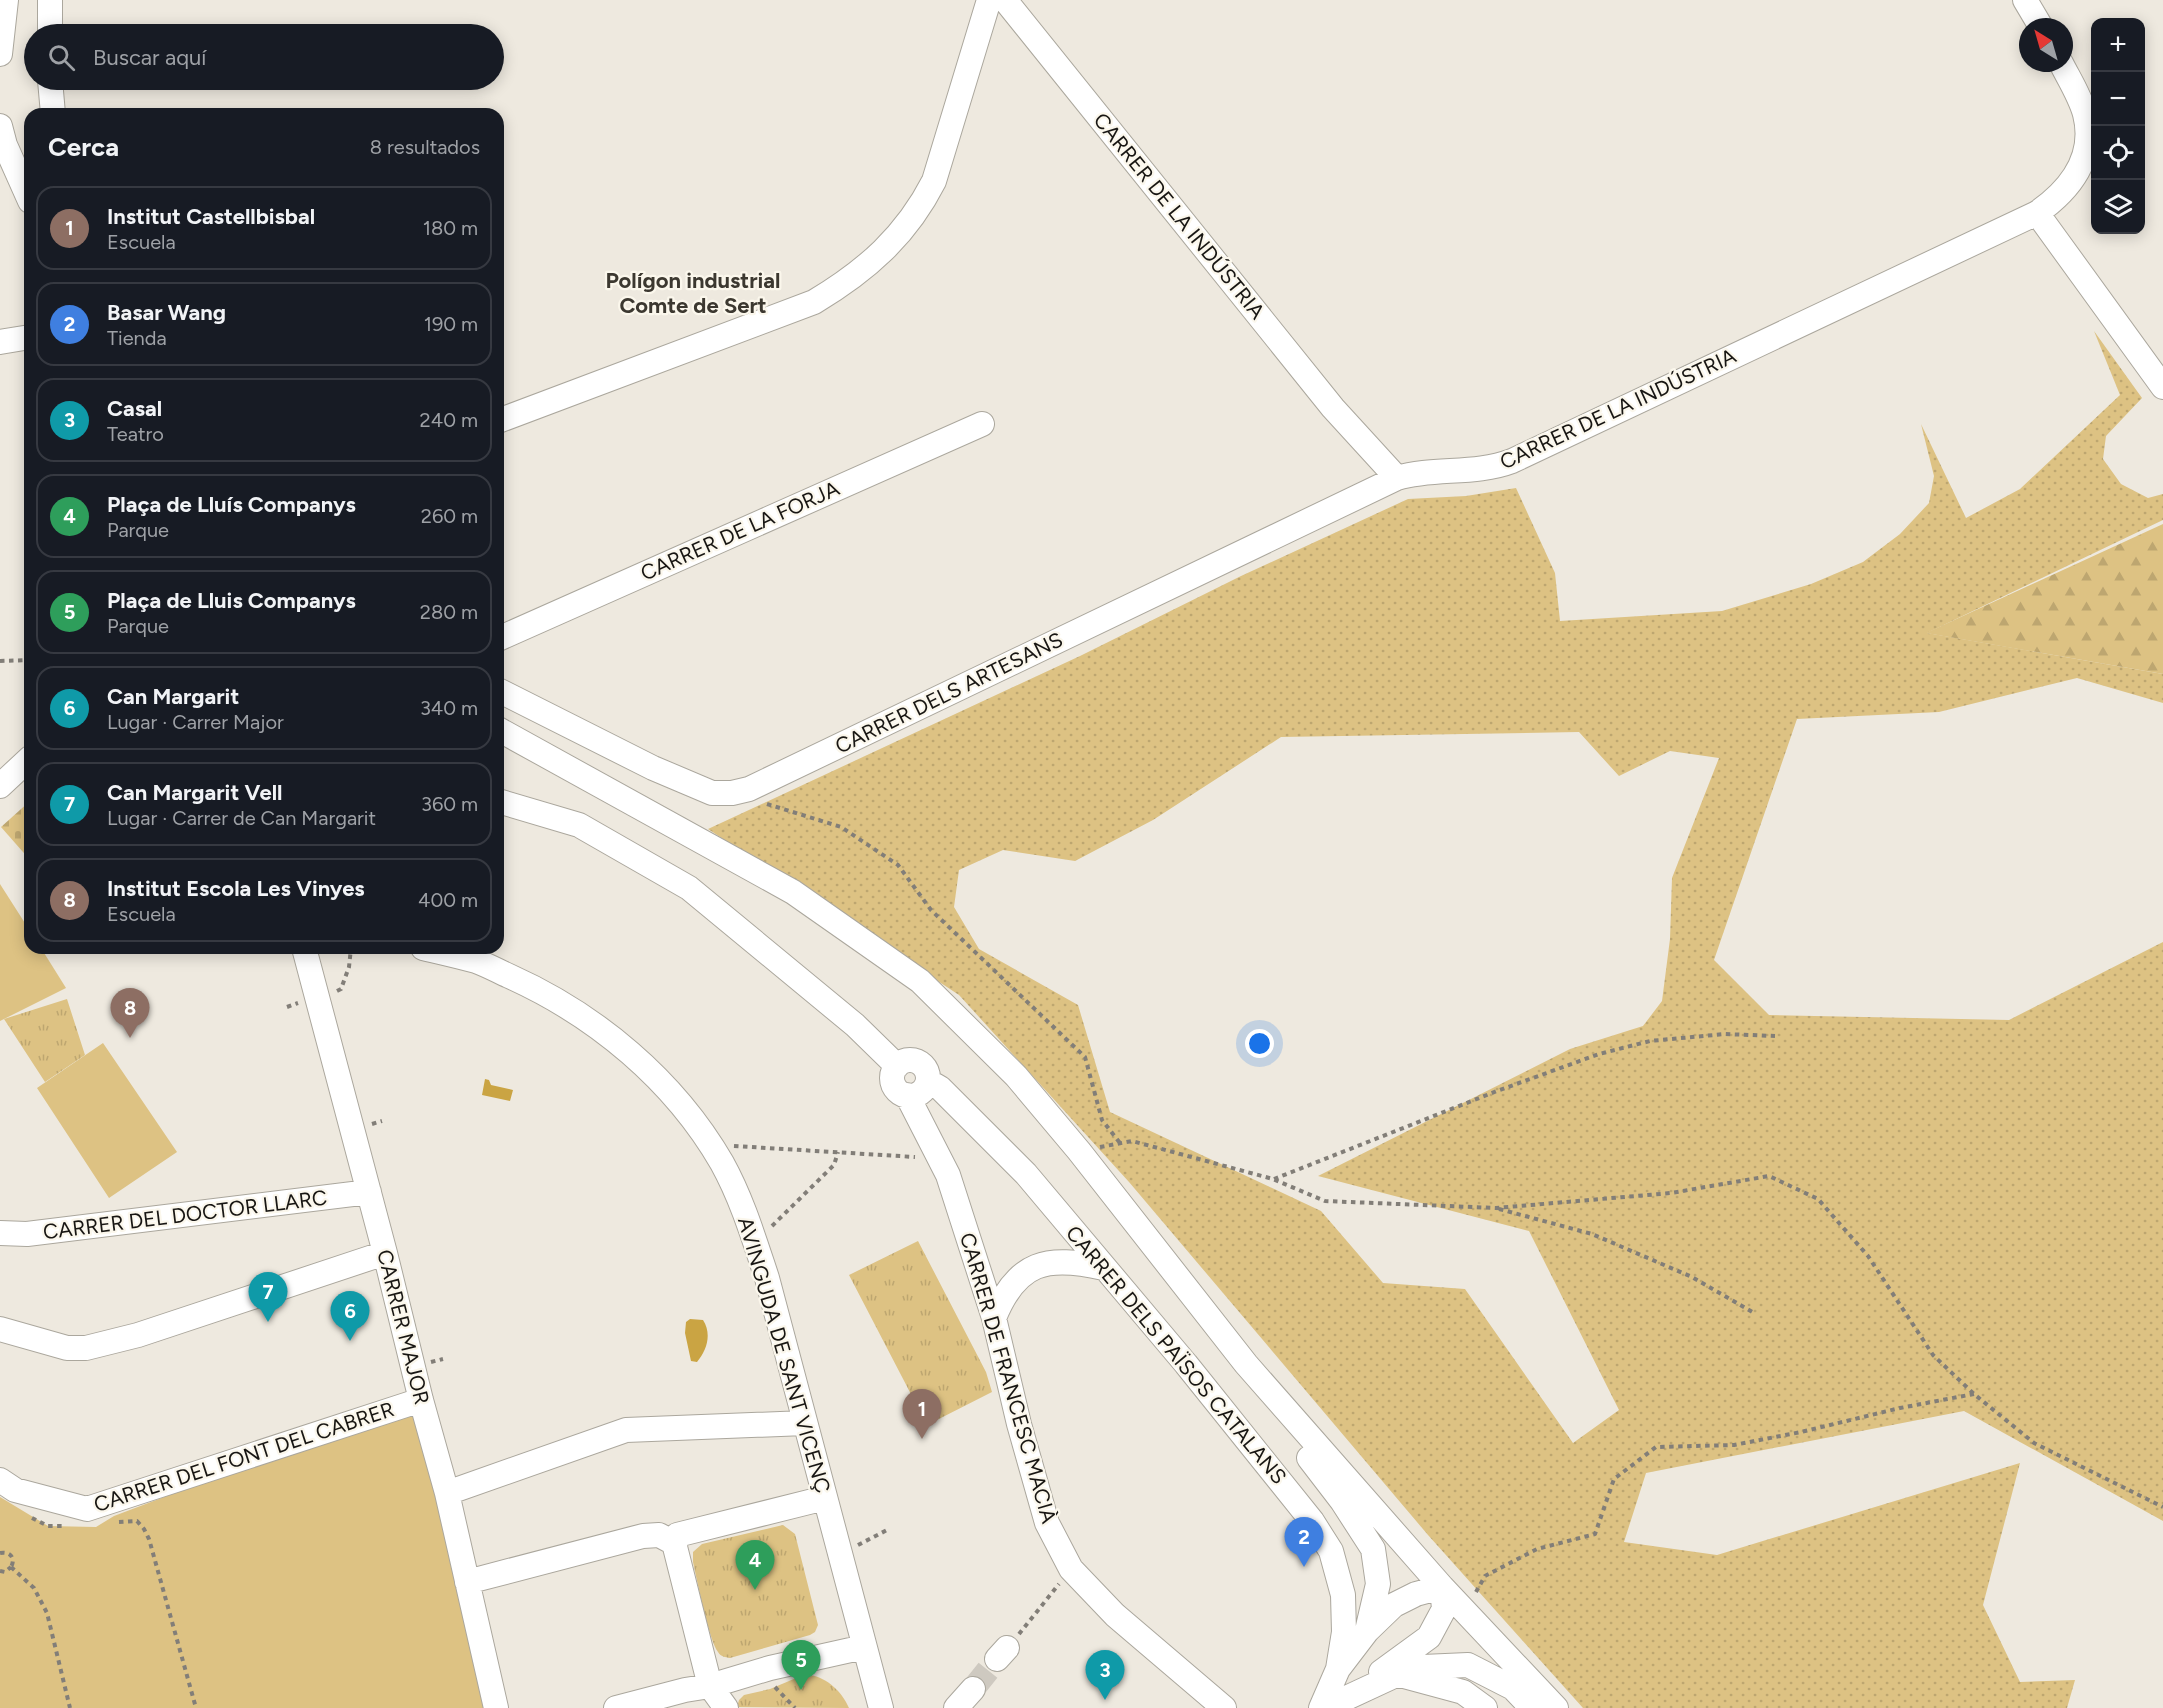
<!DOCTYPE html>
<html lang="es">
<meta charset="utf-8">
<style>
body{margin:0;font-family:Figtree,sans-serif;background:#20242c;color:#f1f3f6}
.controls{position:absolute;right:18px;top:18px;display:grid;overflow:hidden;border-radius:12px;box-shadow:0 3px 15px #0003}
.controls button{width:54px;height:54px;display:grid;place-items:center;padding:0;border:0;border-bottom:2px solid #363941;background:#171b24;color:#f1f3f6;font:30px sans-serif}
.compass{position:absolute;left:2019px;top:18px;width:54px;height:54px;border-radius:50%;background:#171b24;box-shadow:0 3px 15px #0003;rotate:323deg}
.you{position:absolute;left:1260px;top:1044px;width:21px;height:21px;margin:-15px;border:4px solid #fff;border-radius:50%;background:#1a73e8;box-shadow:0 0 0 9px #1a73e833}
.badge{display:grid;place-items:center;width:39px;height:39px;border-radius:50%;background:#0b8043;color:#fff;font-size:20px;font-weight:700}
.pin{position:absolute;translate:-50% -50px;filter:drop-shadow(0 2px 3px #0008)}
.pin::after{content:'';position:absolute;top:32px;width:21px;height:18px;background:inherit;clip-path:polygon(0 0,100% 0,50% 100%)}
.list{margin:0;padding:0;list-style:none}
h2{display:flex;justify-content:space-between;align-items:center;height:78px;margin:0;padding:0 24px;font-size:26px}
h2 small{font-size:20px;font-weight:400;color:#9ea1a6}
.list li{display:grid;grid-template-columns:39px 1fr auto;gap:18px;align-items:center;box-sizing:border-box;height:84px;margin:0 12px 12px;padding:0 12px;border:2px solid #363941;border-radius:18px}
.list b{display:block;font-size:22px;white-space:nowrap}
.list p{margin:0;font-size:20px;white-space:nowrap;color:#9ea1a6}
.list em{font-size:20px;font-style:normal;color:#9ea1a6}
.icon{flex:none;width:33px;height:33px;fill:none;stroke:currentColor;stroke-width:2;stroke-linecap:round;stroke-linejoin:round}
.map{position:relative;flex:none;width:2163px;height:1708px;overflow:hidden}
.search{position:absolute;background:#171b24;box-shadow:0 3px 15px #0003;left:24px;top:24px;width:480px;height:66px;display:flex;align-items:center;gap:15px;box-sizing:border-box;padding:0 21px;border-radius:33px;color:#9ea1a6;font-size:22px}
.panel{position:absolute;background:#171b24;box-shadow:0 3px 15px #0003;left:24px;top:108px;width:480px;height:846px;border-radius:18px}
.map>svg:first-child{display:block}
.grass{fill:url(#grass-dots);fill-rule:evenodd}
.forest{fill:url(#forest-firs)}
.cemetery{fill:url(#cemetery-stones)}
.park{fill:url(#park-tufts)}
.pitch{fill:#ddc283}
.water{fill:#caa443}
.lines{fill:none;stroke-linecap:round;stroke-linejoin:round}
.minor-tunnel{stroke:#cec9c0;stroke-width:24;stroke-dasharray:24 12;stroke-linecap:butt}
.minor-casing{stroke:#aba79d;stroke-width:26}
.path{stroke:#827e78;stroke-width:4;stroke-dasharray:4.5 4.5;stroke-linecap:butt}
.minor{stroke:#fff;stroke-width:24}
.labels{text-anchor:middle;stroke-width:4.5;stroke-linejoin:round;paint-order:stroke}
.street-label{font-size:21px;fill:#181613;stroke:#fbf7ec}
.neighbourhood-label{font-size:22px;font-weight:bold;fill:#3c3830;stroke:#fbf7ec}
</style>
<div class="map">
<svg width="2163" height="1708" viewBox="0 0 2163 1708">
<defs>
<pattern id="grass-dots" width="8" height="8" patternUnits="userSpaceOnUse" patternTransform="scale(1.5)"><rect width="8" height="8" fill="#ddc283"/><path d="M2 2h.1M6 6h.1" fill="none" stroke="#bda670" stroke-width="1.8" stroke-linecap="round"/></pattern>
<pattern id="forest-firs" width="22" height="20" patternUnits="userSpaceOnUse" patternTransform="scale(1.5)"><rect width="22" height="20" fill="#ddc283"/><path d="M5 1l3.5 6h-7zM16 11l3.5 6h-7z" fill="#bda670"/></pattern>
<pattern id="cemetery-stones" width="16" height="16" patternUnits="userSpaceOnUse" patternTransform="scale(1.5)"><rect width="16" height="16" fill="#ddc283"/><path d="M2 7V4a2 2 0 0 1 4 0v3zM10 15v-3a2 2 0 0 1 4 0v3z" fill="#bda670"/></pattern>
<pattern id="park-tufts" width="24" height="20" patternUnits="userSpaceOnUse" patternTransform="scale(1.5)"><rect width="24" height="20" fill="#ddc283"/><path d="M3 7l-1-3M5 7V3M7 7l1-3M15 17l-1-3M17 17v-4M19 17l1-3" fill="none" stroke="#bda670"/></pattern>
</defs>
<rect width="100%" height="100%" fill="#eee9df"/>
<!-- grass -->
<path class="grass" d="M2094,331L2142,398L2106,436L2103,459L2121,484L2148,498L2163,494V520L1927,633L2163,674V703L2077,678L1939,712L1797,719L1714,960L1769,1015L2009,1020L2163,942V1521L1964,1411L1646,1473L1624,1542L1717,1555L2020,1463L1983,1605L2020,1682L2075,1680L2067,1708H1583L1428,1535L1129,1182L959,995L708,829L1080,656L1241,576L1408,499L1466,496L1516,488L1555,573L1560,621L1722,611L1811,584L1863,562L1900,534L1929,503L1934,476L1921,424L1966,518L2020,489L2120,395ZM1579,732L1619,776L1670,751L1719,758L1672,878L1670,939L1662,1001L1643,1026L1570,1049L1318,1176L1529,1231L1619,1410L1573,1443L1465,1289L1383,1283L1321,1211L1110,1112L1078,1005L979,949L954,907L959,870L1003,850L1075,861L1153,820L1281,737Z"/>
<!-- forest -->
<path class="forest" d="M2163,524V674L1926,633Z"/>
<!-- cemetery -->
<path class="cemetery" d="M30,801V860L1,827Z"/>
<!-- park -->
<path class="park" d="M67,999L85,1055L45,1082L4,1019Z
M918,1241L986,1372L992,1392L927,1425L849,1275Z
M783,1525L795,1534L818,1625L815,1632L810,1635L730,1658C725,1657 721,1657 718,1652C709,1640 697,1580 693,1562V1552L702,1544Z
M810,1675C828,1678 842,1692 849,1708L737,1707L739,1700L744,1695L770,1689L801,1676Z"/>
<!-- pitch -->
<path class="pitch" d="M0,884L30,931V948H41L66,988L0,1021Z
M103,1043L177,1152L109,1198L37,1088Z
M421,1400L496,1708H0V1497L48,1526L96,1527L114,1516Z"/>
<!-- water -->
<path class="water" d="M485,1079L489,1080L491,1085L513,1090L510,1101L482,1095Z
M690,1319L703,1320C712,1334 707,1350 697,1362L691,1361L685,1333L686,1322Z"/>
<g class="lines">
<!-- minor-tunnel -->
<path class="minor-tunnel" d="M973,1689L997,1659"/>
<defs>
<path id="minor" d="M50,0V34
M1005,0L1333,408L1397,478
M2025,0L2041,27
M0,54L6,0
M50,80L53,114
M0,126L5,145L30,201
M2037,213L2163,387
M0,342L30,337
M498,421L814,302C866,271 906,236 934,181L989,0
M498,639L982,424
M498,690L653,768L712,793H732L749,789L1397,478C1434,467 1475,475 1512,461L2037,213C2070,190 2096,157 2085,114C2080,96 2069,79 2061,63
M498,729L793,892L920,981L1016,1076L1079,1151L1246,1364L1442,1587L1556,1708
M0,786L30,758
M498,801L579,825L689,888L855,1025L897,1066
M304,948L385,1253L421,1400L447,1493L496,1708
M423,948C440,952 458,956 476,961C487,965 498,971 509,976C596,1015 674,1080 722,1163C742,1199 754,1239 767,1278L881,1708
M892 1078a18 18 0 1 1 36 0a18 18 0 1 1-36 0Z
M928,1081L940,1088L1026,1174L1186,1364L1312,1521L1331,1551L1343,1595L1344,1632L1338,1669
M907,1095L948,1175L994,1318L1019,1424L1047,1523L1071,1569L1115,1615L1224,1708
M0,1233L27,1234L369,1192
M994,1318C1017,1261 1047,1255 1104,1268
M0,1329L67,1348H86L138,1335L385,1253
M1309,1458L1342,1501L1373,1549L1378,1584L1367,1631
M0,1480L15,1490L87,1509L421,1400
M447,1493L626,1430L805,1423
M467,1582L643,1536L659,1535L674,1543
M997,1659L1007,1648
M1381,1672L1429,1637L1444,1609L1442,1587
M1400,1675L1463,1692L1485,1708
M616,1708L685,1690L710,1686L770,1668L864,1647
M726,1708L710,1686L674,1543L677,1535L825,1498
M956,1708L973,1689
M1321,1708L1338,1669L1367,1631L1394,1605L1416,1594L1442,1587
M1325,1708L1398,1674L1423,1667L1468,1665L1513,1688L1532,1708"/>
</defs>
<!-- minor casing -->
<use href="#minor" class="minor-casing"/>
<!-- path -->
<path class="path" d="M33,69V46
M0,661L30,660
M767,804L841,827L898,865L931,910L1085,1057L1102,1120L1120,1143
M337,991L341,989L349,967L351,948
M287,1007L298,1003
M372,1124L382,1121
M734,1146L915,1157
M1100,1147L1132,1141L1273,1179L1325,1201L1496,1208L1671,1193L1769,1176L1818,1199L1868,1256L1933,1355L1974,1394L2034,1443L2163,1507
M1274,1179L1497,1091L1599,1054L1650,1041L1725,1034L1775,1036
M1499,1209L1592,1234L1692,1277L1754,1313
M772,1226L834,1165L838,1152
M431,1362L443,1359
M32,1518L48,1526H64
M119,1522L137,1521L144,1529L149,1539L196,1708
M858,1545L889,1529
M0,1553C10,1551 16,1558 11,1567
M11,1567L34,1588L47,1613L70,1708
M0,1571L5,1572L11,1567
M1476,1592L1485,1576L1537,1549L1595,1534L1614,1479L1656,1447L1734,1445L1801,1432L1900,1408L1974,1394
M1019,1634L1059,1584
M775,1687L795,1708"/>
<!-- minor -->
<use href="#minor" class="minor"/>
</g>
<g class="labels">
<!-- street labels -->
<g class="street-label">
<text transform="translate(1179 216) rotate(51)" y="7">CARRER DE LA INDÚSTRIA</text>
<text transform="translate(1618 409) rotate(-25)" y="7">CARRER DE LA INDÚSTRIA</text>
<text transform="translate(740 531) rotate(-24)" y="7">CARRER DE LA FORJA</text>
<text transform="translate(949 693) rotate(-26)" y="7">CARRER DELS ARTESANS</text>
<text transform="translate(185 1215) rotate(-7)" y="7">CARRER DEL DOCTOR LLARC</text>
<text transform="translate(403 1327) rotate(76)" y="7">CARRER MAJOR</text>
<text transform="translate(784 1355) rotate(74)" y="7">AVINGUDA DE SANT VICENÇ</text>
<text transform="translate(1176 1355) rotate(50)" y="7">CARRER DELS PAÏSOS CATALANS</text>
<text transform="translate(1008 1378) rotate(74)" y="7">CARRER DE FRANCESC MACIÀ</text>
<text transform="translate(244 1457) rotate(-18)" y="7">CARRER DEL FONT DEL CABRER</text>
</g>
<!-- neighbourhood labels -->
<g class="neighbourhood-label">
<text x="693" y="288">Polígon industrial<tspan x="693" dy="25">Comte de Sert</tspan></text>
</g>
</g>
</svg>
<div class="controls">
<button>+</button>
<button>−</button>
<button><svg class="icon" aria-label="locate" viewBox="0 0 24 24"><circle cx="12" cy="12" r="6"/><path d="M12 2v4M12 18v4M2 12h4M18 12h4"/></svg></button>
<button><svg class="icon" aria-label="layers" viewBox="0 0 24 24"><path d="M12 4l9 5-9 5-9-5zM3 14l9 5 9-5"/></svg></button>
</div>
<svg class="compass" viewBox="-18 -18 36 36"><path d="M0-13l5 13h-10z" fill="#e53935"/><path d="M0 13l5-13h-10z" fill="#9ea1a6"/></svg>
<div class="you"></div>
<div class="pin badge" style="left:922px;top:1439px;background:#8d6e63">1</div>
<div class="pin badge" style="left:1304px;top:1567px;background:#3f7fe0">2</div>
<div class="pin badge" style="left:1105px;top:1700px;background:#0f9aa8">3</div>
<div class="pin badge" style="left:755px;top:1590px;background:#2e9e5b">4</div>
<div class="pin badge" style="left:801px;top:1690px;background:#2e9e5b">5</div>
<div class="pin badge" style="left:350px;top:1341px;background:#0f9aa8">6</div>
<div class="pin badge" style="left:268px;top:1322px;background:#0f9aa8">7</div>
<div class="pin badge" style="left:130px;top:1038px;background:#8d6e63">8</div>
<div class="search"><svg class="icon" aria-label="search" viewBox="0 0 24 24"><circle cx="10" cy="10" r="6"/><path d="M15 15l6 6"/></svg>Buscar aquí</div>
<section class="panel">
<h2>Cerca<small>8 resultados</small></h2>
<ul class="list">
<li><span class="badge" style="background:#8d6e63">1</span><div><b>Institut Castellbisbal</b><p>Escuela</p></div><em>180 m</em></li>
<li><span class="badge" style="background:#3f7fe0">2</span><div><b>Basar Wang</b><p>Tienda</p></div><em>190 m</em></li>
<li><span class="badge" style="background:#0f9aa8">3</span><div><b>Casal</b><p>Teatro</p></div><em>240 m</em></li>
<li><span class="badge" style="background:#2e9e5b">4</span><div><b>Plaça de Lluís Companys</b><p>Parque</p></div><em>260 m</em></li>
<li><span class="badge" style="background:#2e9e5b">5</span><div><b>Plaça de Lluis Companys</b><p>Parque</p></div><em>280 m</em></li>
<li><span class="badge" style="background:#0f9aa8">6</span><div><b>Can Margarit</b><p>Lugar · Carrer Major</p></div><em>340 m</em></li>
<li><span class="badge" style="background:#0f9aa8">7</span><div><b>Can Margarit Vell</b><p>Lugar · Carrer de Can Margarit</p></div><em>360 m</em></li>
<li><span class="badge" style="background:#8d6e63">8</span><div><b>Institut Escola Les Vinyes</b><p>Escuela</p></div><em>400 m</em></li>
</ul>
</section>
</div>
